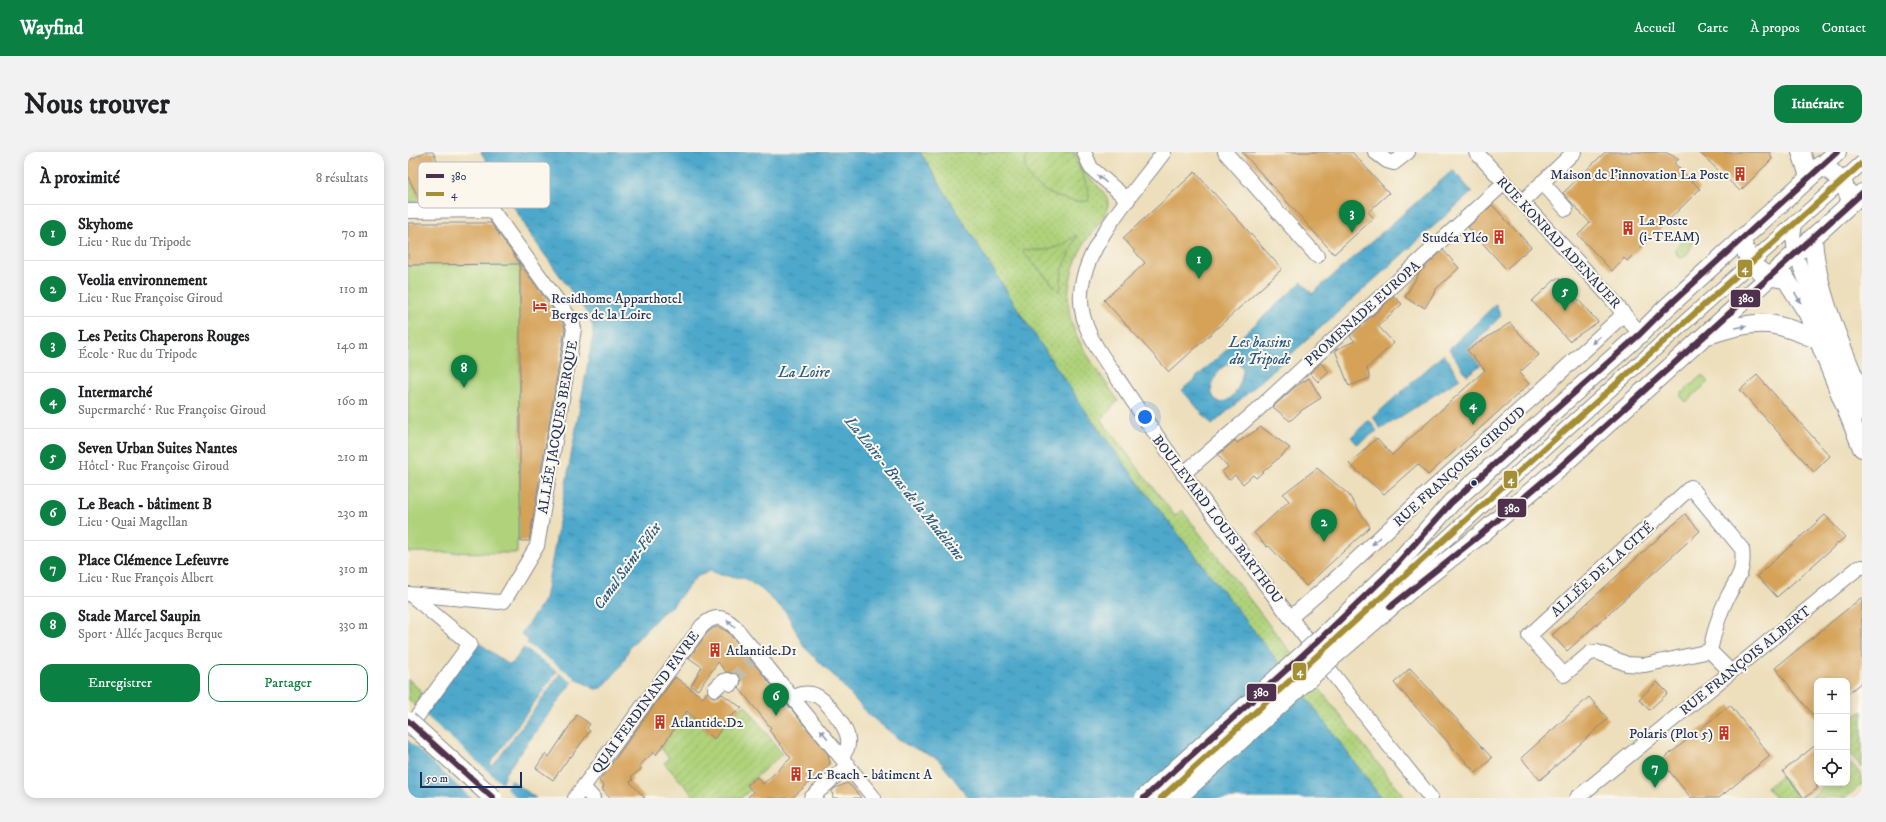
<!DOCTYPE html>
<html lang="fr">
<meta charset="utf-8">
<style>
body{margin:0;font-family:"IM FELL DW Pica",serif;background:#f2f2f2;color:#202124}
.controls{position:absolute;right:12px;bottom:12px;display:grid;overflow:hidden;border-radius:8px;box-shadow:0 2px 10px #0003}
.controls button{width:36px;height:36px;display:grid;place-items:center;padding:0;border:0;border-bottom:1px solid #e0e0e0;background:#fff;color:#202124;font:20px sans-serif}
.scale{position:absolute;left:12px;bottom:10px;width:102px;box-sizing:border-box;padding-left:4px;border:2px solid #1b2f5e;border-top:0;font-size:11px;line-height:14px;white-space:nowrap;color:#1b2f5e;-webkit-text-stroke:3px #fbf7ec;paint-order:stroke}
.you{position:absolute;left:737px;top:265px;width:14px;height:14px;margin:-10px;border:3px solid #fff;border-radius:50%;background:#1a73e8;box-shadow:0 0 0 6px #1a73e833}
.badge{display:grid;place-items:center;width:26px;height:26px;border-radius:50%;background:#0b8043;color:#fff;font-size:13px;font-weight:700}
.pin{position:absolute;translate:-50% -33px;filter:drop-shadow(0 1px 2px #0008)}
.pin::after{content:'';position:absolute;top:21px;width:14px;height:12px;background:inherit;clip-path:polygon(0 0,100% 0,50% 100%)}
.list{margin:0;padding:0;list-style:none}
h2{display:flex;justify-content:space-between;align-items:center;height:52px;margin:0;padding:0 16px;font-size:17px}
h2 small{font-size:13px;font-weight:400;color:#757577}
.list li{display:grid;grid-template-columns:26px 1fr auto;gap:12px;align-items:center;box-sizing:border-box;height:56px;padding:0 16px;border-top:1px solid #e0e0e0}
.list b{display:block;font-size:15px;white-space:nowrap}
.list p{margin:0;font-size:13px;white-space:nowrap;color:#757577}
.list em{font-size:13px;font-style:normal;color:#757577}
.actions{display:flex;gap:8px;padding:12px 16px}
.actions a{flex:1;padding:9px 0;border:1px solid #0b8043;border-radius:12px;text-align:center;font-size:14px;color:#0b8043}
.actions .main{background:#0b8043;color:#fff}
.icon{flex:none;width:22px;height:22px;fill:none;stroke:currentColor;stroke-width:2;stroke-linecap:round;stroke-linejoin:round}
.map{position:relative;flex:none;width:1454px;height:646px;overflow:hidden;border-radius:12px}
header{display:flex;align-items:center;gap:24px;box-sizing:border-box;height:56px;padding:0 20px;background:#0b8043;color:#fff}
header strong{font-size:19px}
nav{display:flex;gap:22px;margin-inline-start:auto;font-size:14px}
.intro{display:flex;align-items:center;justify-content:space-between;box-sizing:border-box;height:96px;padding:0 24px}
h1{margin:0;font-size:28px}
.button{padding:10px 18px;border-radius:12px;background:#0b8043;color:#fff;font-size:14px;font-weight:700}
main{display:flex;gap:24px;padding:0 24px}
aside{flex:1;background:#fff;border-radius:12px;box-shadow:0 2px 10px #0003}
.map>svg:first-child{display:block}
.grass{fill:url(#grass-dots);stroke:#65806c}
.garden{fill:url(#garden-furrows);stroke:#65806c}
.pitch{fill:#afd27a;stroke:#65806c}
.water{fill:url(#water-ripples);stroke:#346c94;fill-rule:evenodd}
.pier{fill:#eddfbc}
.building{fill:#d5a258}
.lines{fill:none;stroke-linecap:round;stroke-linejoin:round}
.minor-tunnel{stroke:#c3bca9;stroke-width:14;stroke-dasharray:14 7;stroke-linecap:butt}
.minor-casing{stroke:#84878d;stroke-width:16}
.major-casing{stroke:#84878d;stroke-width:20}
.minor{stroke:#fff;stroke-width:14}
.major{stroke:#fff;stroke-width:18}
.minor-bridge-casing{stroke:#84878d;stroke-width:16;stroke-linecap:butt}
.major-bridge-casing{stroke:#84878d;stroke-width:20;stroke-linecap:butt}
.minor-bridge{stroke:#fff;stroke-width:14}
.major-bridge{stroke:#fff;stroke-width:18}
.bus-1-casing{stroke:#fbf7ec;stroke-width:9}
.bus-2-casing{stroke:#fbf7ec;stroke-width:9}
.bus-1{stroke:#4f304e;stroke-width:6}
.bus-2{stroke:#a48e36;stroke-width:6}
.oneway{fill:#8d97ae}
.bus-dot{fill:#1b2f5e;stroke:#fbf7ec;stroke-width:1.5}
.labels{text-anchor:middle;stroke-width:4;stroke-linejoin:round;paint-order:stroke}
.poi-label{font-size:14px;fill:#1b2f5e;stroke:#fbf7ec;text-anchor:start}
.street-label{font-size:14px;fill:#1b2f5e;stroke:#fbf7ec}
.water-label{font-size:15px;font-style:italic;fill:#2c5984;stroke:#fbf7ec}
.key{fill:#fbf7ec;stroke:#b8bbc1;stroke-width:1}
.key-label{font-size:11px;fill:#1b2f5e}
.line-badge{stroke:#fbf7ec;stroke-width:1.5}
.badge-label{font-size:11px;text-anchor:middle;font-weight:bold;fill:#fff}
</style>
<header>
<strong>Wayfind</strong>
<nav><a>Accueil</a><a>Carte</a><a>À propos</a><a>Contact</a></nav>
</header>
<div class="intro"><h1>Nous trouver</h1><a class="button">Itinéraire</a></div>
<main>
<aside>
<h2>À proximité<small>8 résultats</small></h2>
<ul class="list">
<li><span class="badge">1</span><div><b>Skyhome</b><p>Lieu · Rue du Tripode</p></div><em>70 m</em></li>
<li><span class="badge">2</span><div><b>Veolia environnement</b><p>Lieu · Rue Françoise Giroud</p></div><em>110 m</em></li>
<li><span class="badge">3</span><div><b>Les Petits Chaperons Rouges</b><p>École · Rue du Tripode</p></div><em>140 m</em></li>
<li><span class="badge">4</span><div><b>Intermarché</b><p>Supermarché · Rue Françoise Giroud</p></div><em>160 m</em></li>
<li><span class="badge">5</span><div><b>Seven Urban Suites Nantes</b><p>Hôtel · Rue Françoise Giroud</p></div><em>210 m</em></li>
<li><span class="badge">6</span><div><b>Le Beach - bâtiment B</b><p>Lieu · Quai Magellan</p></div><em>230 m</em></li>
<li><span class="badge">7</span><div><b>Place Clémence Lefeuvre</b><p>Lieu · Rue François Albert</p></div><em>310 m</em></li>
<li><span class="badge">8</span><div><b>Stade Marcel Saupin</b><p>Sport · Allée Jacques Berque</p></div><em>330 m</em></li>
</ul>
<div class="actions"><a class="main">Enregistrer</a><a>Partager</a></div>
</aside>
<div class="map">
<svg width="1454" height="646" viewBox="0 0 1454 646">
<defs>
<pattern id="grass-dots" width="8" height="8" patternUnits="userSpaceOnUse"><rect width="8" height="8" fill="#afd27a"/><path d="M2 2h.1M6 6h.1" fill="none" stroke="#96b56c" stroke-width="1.8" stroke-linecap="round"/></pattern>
<pattern id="garden-furrows" width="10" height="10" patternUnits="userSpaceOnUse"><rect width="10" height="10" fill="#afd27a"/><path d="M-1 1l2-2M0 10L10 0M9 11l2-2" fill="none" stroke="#96b56c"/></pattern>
<pattern id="water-ripples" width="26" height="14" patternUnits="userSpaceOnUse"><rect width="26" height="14" fill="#4da8cb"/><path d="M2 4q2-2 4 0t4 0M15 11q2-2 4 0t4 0" fill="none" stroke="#3f89a8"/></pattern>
</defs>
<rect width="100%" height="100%" fill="#fbf7ec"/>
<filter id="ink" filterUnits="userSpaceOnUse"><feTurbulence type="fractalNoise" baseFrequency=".025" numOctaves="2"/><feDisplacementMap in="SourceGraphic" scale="8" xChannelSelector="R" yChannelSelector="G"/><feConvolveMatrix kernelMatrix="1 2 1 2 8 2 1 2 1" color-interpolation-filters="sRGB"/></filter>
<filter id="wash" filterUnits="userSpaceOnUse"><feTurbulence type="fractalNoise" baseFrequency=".012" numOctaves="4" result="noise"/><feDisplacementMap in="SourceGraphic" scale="16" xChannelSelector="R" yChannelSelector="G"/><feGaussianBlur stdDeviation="0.9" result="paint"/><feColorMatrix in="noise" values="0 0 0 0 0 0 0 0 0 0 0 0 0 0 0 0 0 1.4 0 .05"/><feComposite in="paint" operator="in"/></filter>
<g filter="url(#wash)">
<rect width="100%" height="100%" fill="#eddfbc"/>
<!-- grass -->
<path class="grass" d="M512,0H669C671,8 672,16 678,22C685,31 699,39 700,51C700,66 684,78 677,90C662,115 655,148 665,175C674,199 696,227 710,249L693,268L767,364L774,358L859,470L997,646H973L904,553L735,337L679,261L614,164Z
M1279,84L1284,85C1285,94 1281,103 1273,106L1269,104L1267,96Z
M0,527L13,539V550L9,556L0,547Z"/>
<!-- garden -->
<path class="garden" d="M620,0H665C668,12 685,39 680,49C656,53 604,31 620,0Z
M0,25L13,50H0Z
M669,83L654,119L652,140L614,99L615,97C643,100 646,98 669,83Z
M337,553L374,602L339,633L343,637L333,646H288L256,611L261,606L253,596L278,560L306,586L322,565Z
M1454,559V616L1439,597V571Z
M1444,612L1454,624V632L1437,646H1402L1420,631H1439V616Z
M1373,624L1390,646H1367L1359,635Z"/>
<!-- pitch -->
<path class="pitch" d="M112,112V389H109V401L0,400V113Z
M1294,223L1300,230L1278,250L1272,243Z"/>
<!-- water -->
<path class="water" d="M73,0H512L614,164L679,261L735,337L904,553L973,646H561L530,607L497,592L460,562L426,524L396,495L378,460L353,437L336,426L313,423L303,419L288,425L266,452L253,462L222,495L213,514L194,536L187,537L167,526L96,623L128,646H0V587L69,491H71L100,512H104L120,490L119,487L113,482L137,447L185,183V175L181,164L124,85ZM149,519L152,522L85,614L82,612Z
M1045,18L1064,40L804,273L774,238L894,130L904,142ZM829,210L835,216C834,230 828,248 812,251L806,246L803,240C806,224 812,211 829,210Z
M1088,152L1093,164L1059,198L1073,213L1059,223L1041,197Z
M1036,202L1052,227L973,277L965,265Z
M961,268L969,279L949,292L943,285Z"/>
<!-- pier -->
<path class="pier" d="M118,491L167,526L164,530L115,495Z
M16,562L94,632L98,624L102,627L98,636L109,646H63L0,588V584Z"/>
<g id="blocks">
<!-- building -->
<path class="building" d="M17,0H25L43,36L51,31L57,42L39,50H13L0,25V9Z
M834,0H944L981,41L960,60L966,66L926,102Z
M1197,0H1257L1271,7L1266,11L1292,37L1219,109L1216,106L1204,119L1170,83L1182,71L1155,41Z
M1291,0H1362L1364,7L1332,39Z
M787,20L874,117L761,220L696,148L737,111L715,86Z
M1084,53L1123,95L1098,117L1060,75Z
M0,71H83L156,173L157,177L121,389H112V112L0,113Z
M1035,98L1051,116L1028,137L1017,156L1010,152L1009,153L997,145L1011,121Z
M1150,125L1190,170L1161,189L1124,149Z
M986,144L994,152L970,174L986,191L959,216L962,226L941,234L927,198L947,189L942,184Z
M1102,171L1131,203L1111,221L1121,232L1020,323L1010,312L976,342L941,312L969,286L984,303L1077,218L1059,198Z
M913,211L921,220L910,230L902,221Z
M1349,223L1422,304L1406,320L1332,238Z
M901,226L913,246L894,258L882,269L865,255L887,235Z
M853,275L882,296L848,326L845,323L835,332L827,323L821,328L814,320L820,315L810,303L827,288L829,291Z
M909,316L940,342L962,375L898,434L861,394L859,395L846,381L881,349L875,342Z
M1277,362L1292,379L1159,499L1144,483Z
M1417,363L1437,385L1369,445L1349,424Z
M1454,445V530L1439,542V529H1409V568L1367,516Z
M311,475L320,480L420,602L422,612L384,646H339L345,640L339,633L349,625L355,632L383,606L361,578L363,576L331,536L333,529L330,522L318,520L310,510L290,538L283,534L294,515L281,506L300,480L306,476Z
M1002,516L1084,606L1068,621L986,531Z
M267,525L295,546L299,540L305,545H310L314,542L334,556L322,565L306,587L279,559L248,603L246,600L231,614L233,617L223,625L225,628L222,630L237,646H202L194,637L196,635L191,629Z
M1249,530L1260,541L1241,558L1231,547Z
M1181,545L1200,567L1132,628L1113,606Z
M1322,553L1362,604L1311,646H1283L1253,609Z
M169,563L182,572L179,576L182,579L163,605L162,604L145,628L128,616L137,602L141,605Z
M1409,592V637L1396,646L1375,619Z
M439,631L444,635L453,646H425L424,639L427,636Z"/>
</g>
</g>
<g filter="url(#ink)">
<use href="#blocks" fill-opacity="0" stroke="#84878d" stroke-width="1"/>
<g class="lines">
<!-- minor-tunnel -->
<path class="minor-tunnel" d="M325,529L342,508"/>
<defs>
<path id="minor" d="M676,0L683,16L720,48
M756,0C729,37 675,95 673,141C672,155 676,170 682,183C691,202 705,219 716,236C744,278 773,318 802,358C874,455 947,553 1023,646
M817,0L909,104
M967,0L979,9L986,11L1000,0
M1068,0L1202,145L1232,182
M1134,30L1158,57
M1114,50L1166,0
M0,59L84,58L164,169L166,177L129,394L96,449L90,450L0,442
M1387,72L1385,85L1387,101L1450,262
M775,322L847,260L1096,31
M1283,335L1334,397C1337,420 1329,426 1319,446C1311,462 1306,480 1302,499L1237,513L1219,512L1189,500L1182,501L1156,523L1121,484Z
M987,434L1137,296L1454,11
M883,465L927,427L1017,343L1128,243L1216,162
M1302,499L1323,520
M307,537L315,529L319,528L323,532L325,529
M386,545C392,542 400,540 407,543C418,547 439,575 440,587C441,595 438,599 434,604
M0,577L62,492L2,442
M175,635L185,646
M167,646L294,474C306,463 314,463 326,474L466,646
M403,646L440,613
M1169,646L1450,416L1454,415"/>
<path id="major" d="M1393,0L1401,24
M1413,13C1429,22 1439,33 1443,51
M1405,86C1408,141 1434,194 1454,245
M1334,87C1337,102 1345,119 1362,124C1367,126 1372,126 1378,127L1400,162L1454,296
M1300,183C1319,177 1340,170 1361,172C1378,174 1395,182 1411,188
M980,422L1043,351L1232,182L1256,158L1429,0
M1002,438L1072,383L1153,314L1454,41"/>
</defs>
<!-- minor casing -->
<use href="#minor" class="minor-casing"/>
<!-- major casing -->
<use href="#major" class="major-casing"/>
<!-- minor -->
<use href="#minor" class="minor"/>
<!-- major -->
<use href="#major" class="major"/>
<defs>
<path id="minor-bridge" d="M753,646L987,434"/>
<path id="major-bridge" d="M0,569L85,646
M736,646L908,491L980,422
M769,646L921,508L1002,438"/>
</defs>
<!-- minor-bridge casing -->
<use href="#minor-bridge" class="minor-bridge-casing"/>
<!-- major-bridge casing -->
<use href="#major-bridge" class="major-bridge-casing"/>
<!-- minor-bridge -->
<use href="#minor-bridge" class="minor-bridge"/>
<!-- major-bridge -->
<use href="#major-bridge" class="major-bridge"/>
<defs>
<path id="bus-1" d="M982,455L1072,383L1153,314L1454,41
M0,569L85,646
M736,646L908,491L980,422L1043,351L1232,182L1256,158L1429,0"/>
<path id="bus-2" d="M753,646L1137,296L1454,11"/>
</defs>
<!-- bus-1 casing -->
<use href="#bus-1" class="bus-1-casing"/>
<!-- bus-2 casing -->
<use href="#bus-2" class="bus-2-casing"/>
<!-- bus-1 -->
<use href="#bus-1" class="bus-1"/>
<!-- bus-2 -->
<use href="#bus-2" class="bus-2"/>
</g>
<!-- one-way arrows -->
<defs><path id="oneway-solid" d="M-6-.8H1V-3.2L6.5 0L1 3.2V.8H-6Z"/></defs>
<g class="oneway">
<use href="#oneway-solid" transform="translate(694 27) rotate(-140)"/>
<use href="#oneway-solid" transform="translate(1390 146) rotate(59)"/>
<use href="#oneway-solid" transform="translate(1333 175) rotate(-10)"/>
<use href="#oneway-solid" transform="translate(1188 188) rotate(137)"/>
<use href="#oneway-solid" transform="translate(968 389) rotate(137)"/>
<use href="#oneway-solid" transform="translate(323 472) rotate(-136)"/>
<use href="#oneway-solid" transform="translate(416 582) rotate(-129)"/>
</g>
</g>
<!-- icons -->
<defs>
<symbol id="building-bare" viewBox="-9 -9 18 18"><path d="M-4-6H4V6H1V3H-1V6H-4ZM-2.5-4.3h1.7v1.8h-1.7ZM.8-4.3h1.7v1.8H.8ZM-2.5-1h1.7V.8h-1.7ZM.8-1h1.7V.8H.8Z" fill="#c8321e" stroke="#fbf7ec" stroke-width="2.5" paint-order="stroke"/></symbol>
<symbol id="hotel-bare" viewBox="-9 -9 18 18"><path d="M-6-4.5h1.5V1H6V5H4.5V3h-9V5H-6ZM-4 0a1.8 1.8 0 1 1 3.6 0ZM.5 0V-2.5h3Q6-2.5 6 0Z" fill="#c8321e" stroke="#fbf7ec" stroke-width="2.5" paint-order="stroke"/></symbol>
</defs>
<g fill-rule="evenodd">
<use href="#building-bare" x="1322" y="12" width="20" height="20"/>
<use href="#building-bare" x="1210" y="66" width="20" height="20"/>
<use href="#building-bare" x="1081" y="75" width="20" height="20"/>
<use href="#hotel-bare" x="122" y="144" width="20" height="20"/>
<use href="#building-bare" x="297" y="488" width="20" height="20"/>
<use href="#building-bare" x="242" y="560" width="20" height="20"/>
<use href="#building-bare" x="1306" y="571" width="20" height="20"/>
<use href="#building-bare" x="378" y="612" width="20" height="20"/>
</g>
<!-- markers -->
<circle class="bus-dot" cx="1066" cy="331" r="3.5"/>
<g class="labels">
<!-- poi labels -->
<g class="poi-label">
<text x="1321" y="27" text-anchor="end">Maison de l'innovation La Poste</text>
<text x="1231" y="73">La Poste<tspan x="1231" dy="16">(i-TEAM)</tspan></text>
<text x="1080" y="90" text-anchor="end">Studéa Yléo</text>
<text x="143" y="151">Residhome Apparthotel<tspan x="143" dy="16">Berges de la Loire</tspan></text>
<text x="318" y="503">Atlantide.D1</text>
<text x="263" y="575">Atlantide.D2</text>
<text x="1305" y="586" text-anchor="end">Polaris (Plot 5)</text>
<text x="399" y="627">Le Beach - bâtiment A</text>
</g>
<!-- street labels -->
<g class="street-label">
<text transform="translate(1151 90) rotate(47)" y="5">RUE KONRAD ADENAUER</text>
<text transform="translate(954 161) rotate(-42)" y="5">PROMENADE EUROPA</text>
<text transform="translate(149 275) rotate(-80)" y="5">ALLÉE JACQUES BERQUE</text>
<text transform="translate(1051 314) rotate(-42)" y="5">RUE FRANÇOISE GIROUD</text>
<text transform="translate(810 367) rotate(53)" y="5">BOULEVARD LOUIS BARTHOU</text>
<text transform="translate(1194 417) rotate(-42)" y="5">ALLÉE DE LA CITÉ</text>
<text transform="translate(1337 508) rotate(-39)" y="5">RUE FRANÇOIS ALBERT</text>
<text transform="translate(237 550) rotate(-54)" y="5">QUAI FERDINAND FAVRE</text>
</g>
<!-- water labels -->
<g class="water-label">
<text x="852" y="195">Les bassins<tspan x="852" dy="17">du Tripode</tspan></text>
<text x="396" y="225">La Loire</text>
<text transform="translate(497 336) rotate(51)" y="5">La Loire - Bras de la Madeleine</text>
<text transform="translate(219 414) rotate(-54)" y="5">Canal Saint-Félix</text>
</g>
</g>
<!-- legend -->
<rect x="10" y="10" width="132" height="46" rx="6" class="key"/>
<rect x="18" y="22" width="18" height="4" fill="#4f304e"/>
<rect x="18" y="40" width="18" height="4" fill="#a48e36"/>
<g class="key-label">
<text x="43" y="28">380</text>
<text x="43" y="46">4</text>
</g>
<g class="line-badge">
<rect x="1329" y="107" width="16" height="19" rx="4" fill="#a48e36"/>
<rect x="1322" y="137" width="31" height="19" rx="4" fill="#4f304e"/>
<rect x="1095" y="318" width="15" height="19" rx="4" fill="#a48e36"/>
<rect x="1089" y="346" width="30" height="20" rx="4" fill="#4f304e"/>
<rect x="884" y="510" width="15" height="19" rx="4" fill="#a48e36"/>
<rect x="838" y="531" width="31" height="19" rx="4" fill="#4f304e"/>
</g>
<g class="badge-label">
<text x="1337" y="120">4</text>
<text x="1338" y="150">380</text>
<text x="1103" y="331">4</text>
<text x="1104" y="360">380</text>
<text x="892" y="523">4</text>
<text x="853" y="544">380</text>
</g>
</svg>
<div class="controls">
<button>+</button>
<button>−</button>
<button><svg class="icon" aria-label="locate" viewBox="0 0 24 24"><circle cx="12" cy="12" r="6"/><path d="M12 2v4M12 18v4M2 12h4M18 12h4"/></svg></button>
</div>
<div class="scale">50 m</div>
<div class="you"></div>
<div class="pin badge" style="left:791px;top:127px">1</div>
<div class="pin badge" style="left:916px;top:390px">2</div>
<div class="pin badge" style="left:944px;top:81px">3</div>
<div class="pin badge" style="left:1065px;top:273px">4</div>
<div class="pin badge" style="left:1157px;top:159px">5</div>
<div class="pin badge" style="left:368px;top:564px">6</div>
<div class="pin badge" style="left:1247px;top:636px">7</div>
<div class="pin badge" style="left:56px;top:236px">8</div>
</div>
</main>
